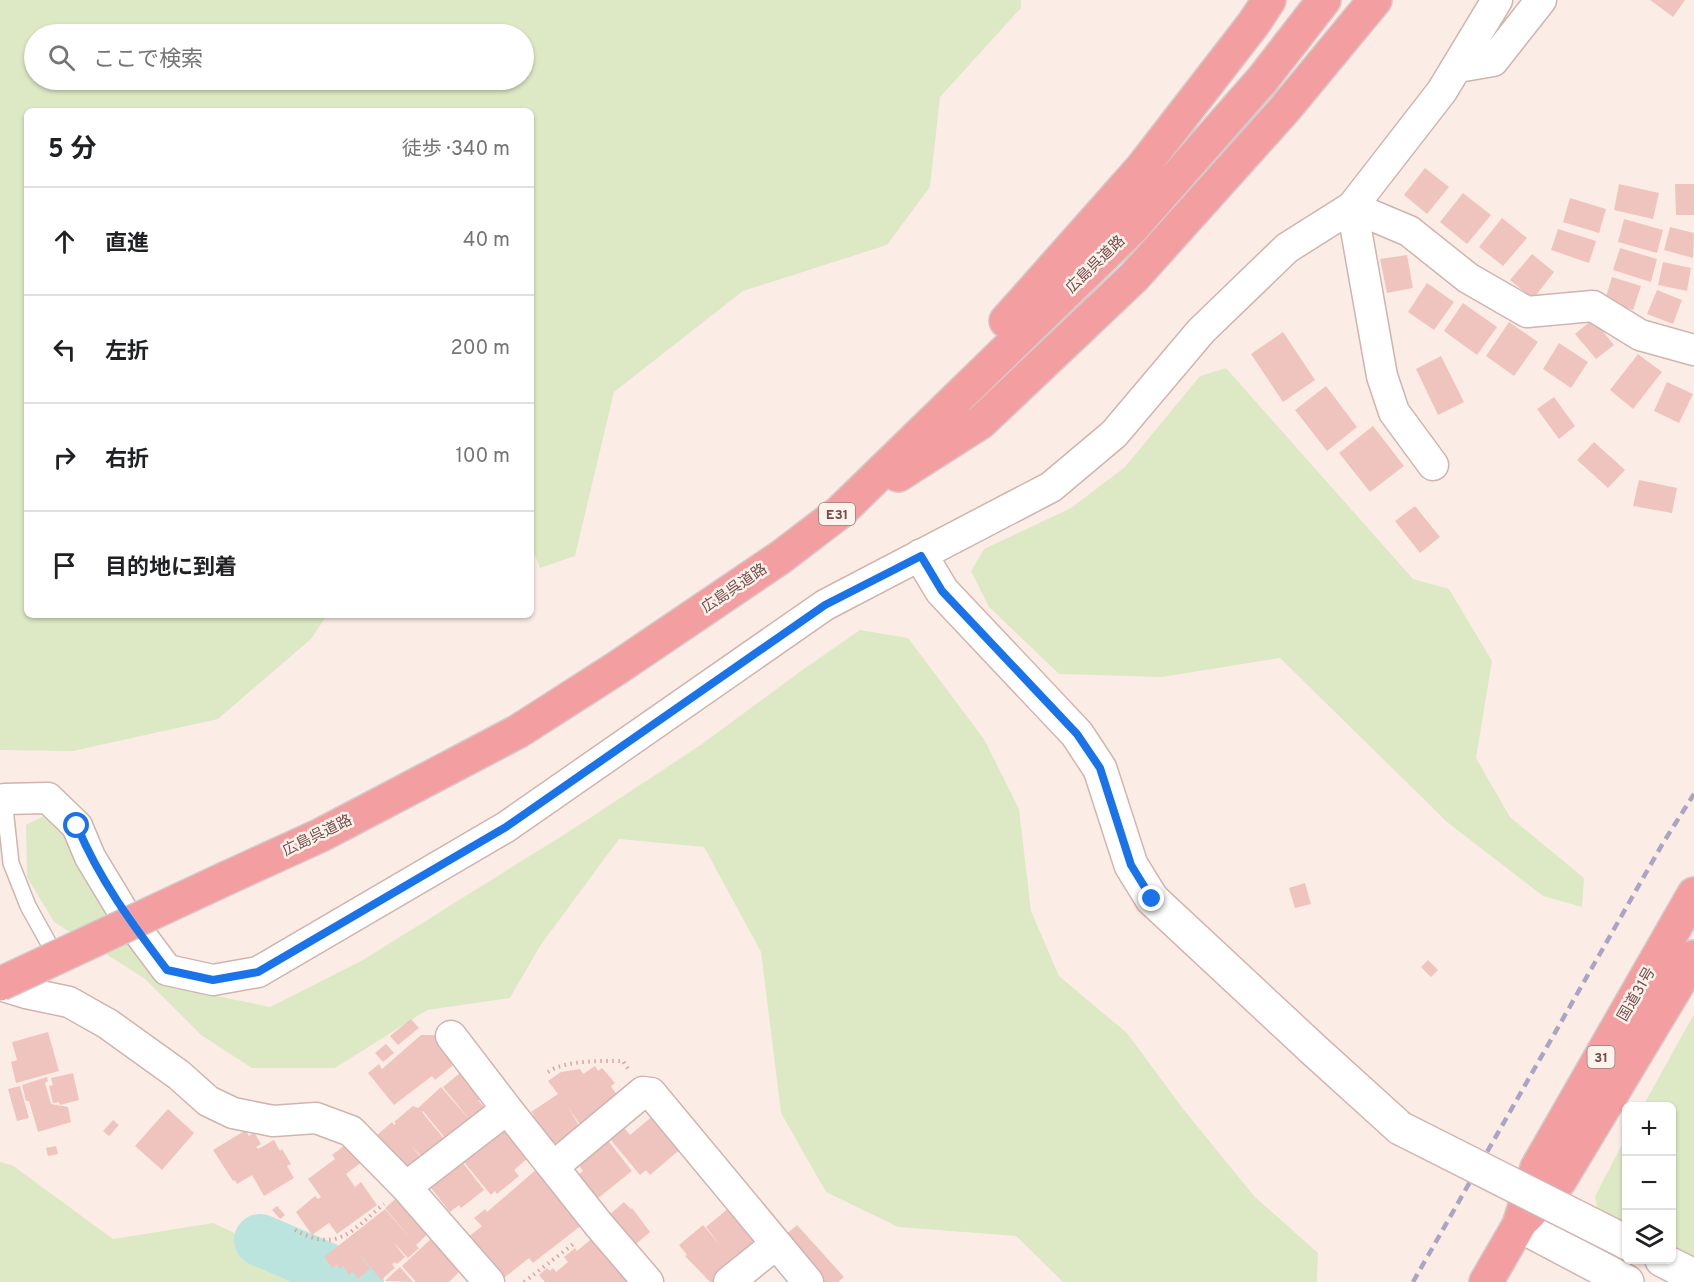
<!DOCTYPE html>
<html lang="ja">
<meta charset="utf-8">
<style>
body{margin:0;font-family:Overpass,"Noto Sans JP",sans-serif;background:#f6f6f6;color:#202124}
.controls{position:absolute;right:18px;bottom:18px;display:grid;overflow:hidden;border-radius:9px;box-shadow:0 2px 4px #0004}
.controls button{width:54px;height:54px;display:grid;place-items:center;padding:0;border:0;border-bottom:2px solid #e0e0e0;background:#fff;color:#202124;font:30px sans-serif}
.stop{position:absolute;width:18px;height:18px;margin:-14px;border:4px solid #1a73e8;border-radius:50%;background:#fff}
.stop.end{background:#1a73e8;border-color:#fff;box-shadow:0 2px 6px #0008}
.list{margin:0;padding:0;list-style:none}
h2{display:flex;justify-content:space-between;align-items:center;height:78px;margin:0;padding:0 24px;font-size:26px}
h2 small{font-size:20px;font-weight:400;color:#757577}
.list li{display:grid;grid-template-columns:39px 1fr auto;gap:18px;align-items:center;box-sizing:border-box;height:108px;padding:0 24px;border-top:2px solid #e0e0e0}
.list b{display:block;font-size:22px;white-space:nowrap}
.list em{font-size:20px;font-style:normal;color:#757577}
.icon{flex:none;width:33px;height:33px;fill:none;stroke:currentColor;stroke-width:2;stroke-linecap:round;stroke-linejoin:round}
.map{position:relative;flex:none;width:1694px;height:1282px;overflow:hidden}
.search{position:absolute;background:#fff;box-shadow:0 2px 4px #0004;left:24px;top:24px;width:510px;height:66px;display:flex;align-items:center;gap:15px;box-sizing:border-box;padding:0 21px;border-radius:33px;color:#757577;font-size:22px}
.panel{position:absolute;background:#fff;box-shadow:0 2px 4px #0004;left:24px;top:108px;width:510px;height:510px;border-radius:9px}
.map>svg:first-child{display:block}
.green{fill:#dde9c5;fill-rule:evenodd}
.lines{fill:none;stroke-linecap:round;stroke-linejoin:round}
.river{stroke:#bbe4df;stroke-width:52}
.building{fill:#f0c4be}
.lane-casing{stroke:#cfb4af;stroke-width:18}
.street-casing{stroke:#cfb4af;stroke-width:33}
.secondary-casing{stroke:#d4b4af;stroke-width:36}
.highway-casing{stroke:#d5cac9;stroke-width:36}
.path{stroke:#d5a7a1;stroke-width:4;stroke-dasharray:1.5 4.5;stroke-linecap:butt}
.lane{stroke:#fff;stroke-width:15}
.street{stroke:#fff;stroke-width:30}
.secondary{stroke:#fff;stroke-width:33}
.highway{stroke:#f39fa1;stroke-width:33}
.rail{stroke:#ada4c5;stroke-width:4.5;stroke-dasharray:9 6;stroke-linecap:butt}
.secondary-bridge-casing{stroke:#d4b4af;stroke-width:36;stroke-linecap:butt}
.highway-bridge-casing{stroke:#d5cac9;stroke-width:36;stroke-linecap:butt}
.secondary-bridge{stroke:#fff;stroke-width:33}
.highway-bridge{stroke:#f39fa1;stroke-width:33}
.route{stroke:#1a73e8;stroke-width:8}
.labels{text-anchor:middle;stroke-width:5;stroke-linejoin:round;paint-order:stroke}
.shield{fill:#fef2ec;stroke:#9d7f7b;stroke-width:1.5}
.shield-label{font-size:14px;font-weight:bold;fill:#744e4b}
.street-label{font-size:15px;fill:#744e4b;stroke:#fef2ec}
</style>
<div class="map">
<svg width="1694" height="1282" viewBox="0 0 1694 1282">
<rect width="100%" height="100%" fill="#fbede6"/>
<!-- green -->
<path class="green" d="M0,0H1021V8L940,97L930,187L887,245L743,291L614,392L575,556L540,568L531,545V111H27V615H327L311,639L218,719L73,751L0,750ZM524,34V80H34V34Z
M1226,368L1413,579L1449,589L1492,661L1476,758L1510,817L1584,878L1582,907L1543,896L1447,822L1280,658L1162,677L1059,674L989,607L971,571L984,549L1071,508L1125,467L1200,376Z
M860,630L908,638L984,739L1019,809L1031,911L1059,976L1127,1033L1184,1110L1254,1196L1318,1253L1317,1282H1063L1016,1236L898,1227L826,1192L781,1113L761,952L704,847L619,839L540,946L510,998L427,1010L335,1068H252L201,1035L144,978L54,922L27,877L26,825L59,808L197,992L270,1007L363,960L584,822L702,744L805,668Z
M1694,1014V1267L1672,1256V1106H1643Z
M1626,1137V1233L1599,1218L1595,1196Z
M0,1162L12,1165L113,1239L213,1223L341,1282H0Z"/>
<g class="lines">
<!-- river -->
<path class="river" d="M260,1240L358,1282"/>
</g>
<!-- building -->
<path class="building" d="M1650,0H1685L1673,17Z
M1425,168L1449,187L1427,214L1404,195Z
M1619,184L1659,193L1653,219L1614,210Z
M1675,184H1694V215H1676Z
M1463,193L1491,215L1467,244L1440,222Z
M1570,198L1606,209L1599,233L1563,222Z
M1502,218L1527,238L1503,266L1479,247Z
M1624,219L1663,230L1657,253L1618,242Z
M1670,227L1694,233L1693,258L1664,250Z
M1558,229L1596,241L1589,263L1551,250Z
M1620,248L1657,259L1651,282L1613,270Z
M1532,254L1554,272L1533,299L1510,280Z
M1407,255L1413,288L1387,293L1380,259Z
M1663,262L1691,268L1687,291L1658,285Z
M1612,277L1641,286L1633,310L1605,300Z
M1427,283L1454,302L1434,330L1408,312Z
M1657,290L1682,300L1673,324L1647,314Z
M1463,303L1497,327L1477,355L1444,331Z
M1593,319L1614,345L1596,359L1575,334Z
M1509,322L1538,342L1514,376L1486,356Z
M1283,332L1315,380L1283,402L1251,354Z
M1559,343L1588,362L1571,388L1543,369Z
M1638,354L1662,372L1633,409L1610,390Z
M1441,356L1464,402L1438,415L1416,369Z
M1667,382L1693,394L1679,423L1654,411Z
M1326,386L1357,427L1327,451L1295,410Z
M1554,397L1575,426L1559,439L1537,409Z
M1373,426L1404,466L1370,492L1339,453Z
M1594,442L1625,470L1608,488L1577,460Z
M1639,480L1677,488L1672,513L1633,506Z
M1415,506L1440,537L1420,553L1395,521Z
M1305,883L1311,904L1295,908L1289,888Z
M1428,960L1438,970L1431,977L1421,967Z
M411,1019L419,1028L398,1045L390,1036Z
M48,1032L59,1071L16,1083L11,1062L17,1060L12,1042Z
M421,1035H439L457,1062L435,1080L432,1076L394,1105L368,1073L379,1064L382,1069Z
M386,1044L394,1053L383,1062L375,1053Z
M595,1066L598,1071L602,1068L610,1077L615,1083L611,1086L619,1098L581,1126L568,1107L580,1127L548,1148L528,1119L534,1115L531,1112L558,1094L548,1081L561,1072L580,1069L583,1074Z
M73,1073L79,1100L60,1105L59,1102L53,1103L49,1086L53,1085L51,1078Z
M460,1073L481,1098L478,1100L485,1108L470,1120L443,1087Z
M47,1077L48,1081L45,1083L51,1104L68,1107L71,1122L38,1132L29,1101H26L22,1085Z
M20,1086L29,1118L17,1121L8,1089Z
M441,1087L469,1119L446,1139L423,1111L422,1112L445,1140L423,1158L412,1147L423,1160L405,1174L376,1136L392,1122L394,1125L396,1123L394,1122L413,1106L418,1108Z
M168,1109L194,1133L162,1170L135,1146Z
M655,1114L683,1147L650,1175L646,1170L640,1175L605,1133L618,1121L630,1135Z
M113,1120L119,1125L109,1136L103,1131Z
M502,1122L529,1157L514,1170L519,1176L497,1194L495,1191L491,1195L459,1156Z
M246,1130L249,1136L254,1132L261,1144L256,1147L258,1149L274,1140L280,1151L282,1149L291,1164L287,1166L294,1178L264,1196L252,1175L237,1184L235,1180L233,1181L213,1150Z
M606,1138L632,1171L597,1199L578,1175L583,1171L576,1162Z
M349,1142L363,1161L346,1174L355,1187L361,1182L377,1205L337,1234L329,1223L312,1235L296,1212L315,1196L318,1199L321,1197L308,1179L335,1159L332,1155Z
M56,1146L58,1154L48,1156L46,1148Z
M463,1163L484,1190L461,1208L459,1205L450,1212L431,1188Z
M538,1168L583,1224L533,1263L529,1258L500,1281L467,1238L482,1226L474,1218L485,1209L487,1212Z
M400,1195L433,1229L416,1245L419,1248L408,1258L393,1242L405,1257L397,1264L395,1262L392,1264L395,1268L381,1280L360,1255L370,1269L358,1279L353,1272L349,1275L343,1266L340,1269L337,1265L332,1268L324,1257L385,1209L412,1240L385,1208Z
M624,1202L631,1209L632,1208L650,1232L635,1245L609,1215Z
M736,1202L759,1243L719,1282H710L685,1256L687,1255L679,1245L703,1225L720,1245L706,1227Z
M277,1206L285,1215L280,1219L272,1210Z
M797,1225L844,1277L838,1282H822L783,1237Z
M596,1235L630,1282H545L539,1275L547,1268L550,1271L553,1268L556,1272L568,1262L564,1257L575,1248L577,1251Z
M434,1236L460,1271L449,1282H416L402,1266Z
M400,1267L413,1282L385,1281Z"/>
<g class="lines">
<defs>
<path id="lane" d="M4,799L11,863L28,906L48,942"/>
<path id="street" d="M1458,67L1493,61L1541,0
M1352,207L1409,231L1468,278L1527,312L1593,306L1640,335L1694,350
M1352,207L1382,376L1394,412L1433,465
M0,801L4,799L48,798L77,826L90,857L122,910L167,970L213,980L258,972L506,827L825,605L1051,487L1114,434L1201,331L1287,248L1352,207L1442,91L1497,0
M0,985L26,993L69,1002L108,1024L179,1075L208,1101L233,1113L273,1121L316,1118L351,1131L406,1187L489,1282
M451,1036L507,1109
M553,1167L643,1092L651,1093L808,1282
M406,1187L507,1109L599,1225L648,1282
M729,1282L776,1244"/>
<path id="secondary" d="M921,556L942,591L1077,734L1100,769L1131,865L1152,899L1314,1050L1400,1128
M1519,1225L1627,1282
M1662,1260L1694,1276"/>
<path id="highway" d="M1006,321L1141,169L1254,23L1269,0
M898,475L981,422L1134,277L1284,110L1375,0
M229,877L321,835L517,732L617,668L781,557L840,512L1132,228L1262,80L1324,0
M1526,1217L1560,1180L1694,957
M1486,1282L1519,1225L1537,1168L1694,894"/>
</defs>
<!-- lane casing -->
<use href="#lane" class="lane-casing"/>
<!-- street casing -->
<use href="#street" class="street-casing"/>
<!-- secondary casing -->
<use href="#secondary" class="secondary-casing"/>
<!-- highway casing -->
<use href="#highway" class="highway-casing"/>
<!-- path -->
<path class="path" d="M548,1072C565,1060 601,1061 623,1061L628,1069
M295,1230C338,1254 352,1230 384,1204
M524,1282L576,1242"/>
<!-- lane -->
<use href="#lane" class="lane"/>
<!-- street -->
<use href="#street" class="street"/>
<!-- secondary -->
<use href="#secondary" class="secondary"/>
<!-- highway -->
<use href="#highway" class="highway"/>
<!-- rail -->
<path class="rail" d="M1413,1282L1663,843L1694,794"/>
<defs>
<path id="secondary-bridge" d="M1400,1128L1626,1242"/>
<path id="highway-bridge" d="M0,984L229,877"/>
</defs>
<!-- secondary-bridge casing -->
<use href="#secondary-bridge" class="secondary-bridge-casing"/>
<!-- highway-bridge casing -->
<use href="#highway-bridge" class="highway-bridge-casing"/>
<!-- secondary-bridge -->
<use href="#secondary-bridge" class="secondary-bridge"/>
<!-- highway-bridge -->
<use href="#highway-bridge" class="highway-bridge"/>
</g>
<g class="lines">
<!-- route -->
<path class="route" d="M77,826C99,879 132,924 167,970L213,980L258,972L506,827L825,605L921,556L942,591L1077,734L1100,768L1131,865L1152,899"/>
</g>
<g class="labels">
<!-- shield labels -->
<g class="shield">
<rect x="819" y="503" width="36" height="22" rx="4.5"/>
<rect x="1587.5" y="1046" width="27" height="22" rx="4.5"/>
</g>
<g class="shield-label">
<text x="837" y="519">E31</text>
<text x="1601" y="1062">31</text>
</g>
<!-- street labels -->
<g class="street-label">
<text transform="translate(1095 264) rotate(-44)" y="5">広島呉道路</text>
<text transform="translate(734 588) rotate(-34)" y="5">広島呉道路</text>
<text transform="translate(317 835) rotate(-26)" y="5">広島呉道路</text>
<text transform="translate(1636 994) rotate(-60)" y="5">国道31号</text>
</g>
</g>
</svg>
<div class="controls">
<button>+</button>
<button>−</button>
<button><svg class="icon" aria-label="layers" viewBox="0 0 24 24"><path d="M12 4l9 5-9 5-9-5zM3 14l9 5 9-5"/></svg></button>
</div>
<div class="stop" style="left:77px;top:826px"></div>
<div class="stop end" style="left:1152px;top:899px"></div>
<div class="search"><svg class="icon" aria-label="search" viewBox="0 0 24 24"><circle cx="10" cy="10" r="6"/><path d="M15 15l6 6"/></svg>ここで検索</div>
<section class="panel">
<h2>5 分<small>徒歩 · 340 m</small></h2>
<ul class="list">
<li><svg class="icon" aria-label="ahead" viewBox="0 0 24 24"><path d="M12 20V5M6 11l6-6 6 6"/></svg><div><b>直進</b></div><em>40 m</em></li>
<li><svg class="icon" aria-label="left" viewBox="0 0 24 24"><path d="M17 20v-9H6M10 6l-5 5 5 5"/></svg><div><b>左折</b></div><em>200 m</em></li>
<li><svg class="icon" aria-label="right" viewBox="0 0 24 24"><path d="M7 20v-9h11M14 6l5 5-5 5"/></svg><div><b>右折</b></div><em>100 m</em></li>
<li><svg class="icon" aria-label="arrive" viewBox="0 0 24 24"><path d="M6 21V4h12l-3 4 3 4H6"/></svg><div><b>目的地に到着</b></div></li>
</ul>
</section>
</div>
